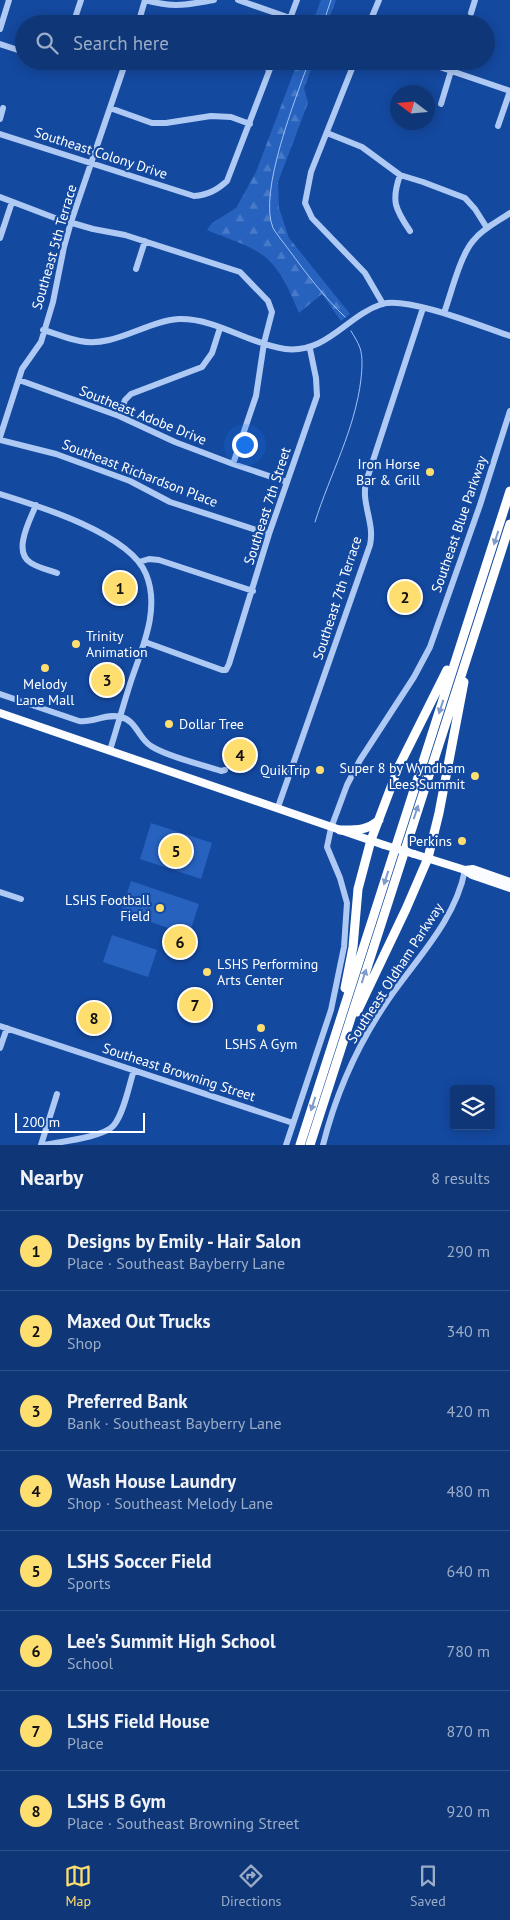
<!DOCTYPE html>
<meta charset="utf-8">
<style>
body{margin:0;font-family:"PT Sans",sans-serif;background:#1d4280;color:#f1f3f6}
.controls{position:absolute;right:15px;bottom:15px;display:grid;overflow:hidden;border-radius:5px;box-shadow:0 2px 12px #0003}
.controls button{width:45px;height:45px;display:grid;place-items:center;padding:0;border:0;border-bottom:1px solid #2f518a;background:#0f3778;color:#f1f3f6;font:25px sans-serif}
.compass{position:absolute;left:390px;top:85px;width:45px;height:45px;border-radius:50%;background:#0f3778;box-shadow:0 2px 12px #0003;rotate:286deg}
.scale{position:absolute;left:15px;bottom:12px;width:130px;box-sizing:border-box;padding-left:5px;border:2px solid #fff;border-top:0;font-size:14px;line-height:18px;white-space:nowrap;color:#fff;-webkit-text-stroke:4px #1449a0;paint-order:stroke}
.you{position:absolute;left:244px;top:444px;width:18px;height:18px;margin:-12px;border:4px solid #fff;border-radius:50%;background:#1a73e8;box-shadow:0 0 0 8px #1a73e833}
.badge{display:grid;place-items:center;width:32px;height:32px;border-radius:50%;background:#ffde70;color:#111;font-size:16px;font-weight:700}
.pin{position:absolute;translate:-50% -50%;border:2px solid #fff;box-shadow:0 1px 5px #0006}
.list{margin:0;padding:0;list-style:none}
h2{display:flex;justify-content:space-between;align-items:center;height:65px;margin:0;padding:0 20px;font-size:21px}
h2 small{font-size:16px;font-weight:400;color:#9bacc6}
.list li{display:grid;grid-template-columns:32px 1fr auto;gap:15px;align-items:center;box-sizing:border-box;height:80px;padding:0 20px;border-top:1px solid #2f518a}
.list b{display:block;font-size:19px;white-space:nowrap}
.list p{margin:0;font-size:16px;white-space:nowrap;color:#9bacc6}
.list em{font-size:16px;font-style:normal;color:#9bacc6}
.icon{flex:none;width:28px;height:28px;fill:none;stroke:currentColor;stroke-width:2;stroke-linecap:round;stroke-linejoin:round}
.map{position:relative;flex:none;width:510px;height:1145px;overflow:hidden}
.search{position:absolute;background:#0f3778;box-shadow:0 2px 12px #0003;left:15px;right:15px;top:15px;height:55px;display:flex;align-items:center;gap:12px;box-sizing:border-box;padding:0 18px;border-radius:28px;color:#9bacc6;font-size:19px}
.sheet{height:705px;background:#0f3778}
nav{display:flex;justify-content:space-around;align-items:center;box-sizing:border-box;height:70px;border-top:1px solid #2f518a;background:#0f3778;font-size:14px;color:#9bacc6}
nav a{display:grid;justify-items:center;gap:2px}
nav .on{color:#ffde70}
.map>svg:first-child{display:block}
.green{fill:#2762be}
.forest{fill:url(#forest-firs)}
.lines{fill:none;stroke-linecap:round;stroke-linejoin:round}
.stream{stroke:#9fc3f7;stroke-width:1}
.minor{stroke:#adc9f4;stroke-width:6}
.major{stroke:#fafcff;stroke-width:8}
.highway{stroke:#fff;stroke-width:9}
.major-bridge{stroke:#fafcff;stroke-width:8}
.oneway{fill:#7e9bcb}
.poi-dot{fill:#ffde70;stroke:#1449a0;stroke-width:2}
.labels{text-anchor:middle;stroke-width:4.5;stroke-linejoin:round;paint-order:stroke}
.street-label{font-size:14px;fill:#fff;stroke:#1449a0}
.poi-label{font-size:14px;fill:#fff;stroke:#1449a0;text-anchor:end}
</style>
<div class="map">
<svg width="510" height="1145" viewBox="0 0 510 1145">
<defs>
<pattern id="forest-firs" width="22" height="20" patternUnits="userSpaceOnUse" patternTransform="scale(1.25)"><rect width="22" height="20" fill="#2762be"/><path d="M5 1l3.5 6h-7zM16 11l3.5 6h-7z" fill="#477ac8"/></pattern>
</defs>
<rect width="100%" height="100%" fill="#1449a0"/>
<!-- green -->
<path class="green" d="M151,823L212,843L201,879L140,859Z
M131,881L199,904L189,935L121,912Z
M112,935L157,950L148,977L103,962Z"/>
<!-- forest -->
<path class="forest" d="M321,0H336L327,24H312Z
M298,61H314L304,88L308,103L278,182L279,208L289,238L350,314L341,321L322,294L299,313C291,294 281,269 264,256C248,244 225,238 207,230L212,223L236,208L256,172Z"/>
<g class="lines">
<!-- stream -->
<path class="stream" d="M323,24L331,0
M309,61C296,98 258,192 273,228C277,235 284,243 289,250C306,273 324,297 345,317
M315,522C330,474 355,430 361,379C362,369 363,357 360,348C358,342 354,336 351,331"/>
<!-- minor -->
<path class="minor" d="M145,0C175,8 184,5 214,0
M238,0L290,18
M471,13L475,0
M73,24L81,0
M138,24L145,0
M288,24L297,0
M369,24L379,0
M0,29L9,0
M0,44L24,52
M51,61L60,64L61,61
M156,61L167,63L187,61
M249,61L270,69
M355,61L311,172L305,203L312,218L365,273L383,304
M422,61L510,91
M441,104L451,71
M110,108L152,123H166L211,116L231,117L250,124
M0,119L3,108
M498,126L510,91
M327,133L362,147L400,175L423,182L465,198L475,209L487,228
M0,134L194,196C208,195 217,190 227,181L273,61
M400,175C391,201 395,209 410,231
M0,197L55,218L93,229L125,235L240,272L268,301L272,312L264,343L256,396L233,464
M0,238L12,202
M136,269L145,241
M444,313C451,294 460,256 473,241C482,229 497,222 510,213
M43,330C55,333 67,339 80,341C114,348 146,321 179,319C216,318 249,344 285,349C327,354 346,316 382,304C407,296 483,327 510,336
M19,380L119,416L175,442L233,464L287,482
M119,416L125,400L131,394L202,367L212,353L220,328
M0,437L22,369L41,342L53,302L64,247L71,222L126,61
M0,440L56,454L130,481L170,502L269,534
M0,494C39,506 130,534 146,574C161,610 141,650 130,684C123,706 117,728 110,750
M36,505C30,520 12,552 31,563C39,568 49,570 57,573
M139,562L149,559L159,560L253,591
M145,642L222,670H226L229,664L269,534L317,396L316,378L310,349
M0,694L79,721C94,723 106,713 121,717C137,721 138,738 151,746C165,756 203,765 221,771L225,770
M278,807L370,545C375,523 361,504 366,482L423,308
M0,892L21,899
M0,1026L293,1123
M0,1048L7,1028
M41,1145L57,1094
M44,1145C59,1142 105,1137 114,1125C124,1113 129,1085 134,1070
M286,1145L331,1010L344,947L347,903L340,878L327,847L331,828L347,785L360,760L414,677L430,647L480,505L510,411
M323,1145C336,1093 358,1044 388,1000C417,958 455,921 465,870"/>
<!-- major -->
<path class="major" d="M0,713L384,845
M414,854L465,870L472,875L510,888
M465,870L473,869L510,882"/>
<!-- highway -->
<path class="highway" d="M340,830C355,830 367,831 379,820
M345,988L353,947L358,889L371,840L399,766L447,670
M357,1012L406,909L428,858L439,813L464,682
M300,1145L510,491
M310,1145L510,524"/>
<!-- major-bridge -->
<path class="major-bridge" d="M384,845L414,854"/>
</g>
<!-- one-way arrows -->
<defs><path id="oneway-solid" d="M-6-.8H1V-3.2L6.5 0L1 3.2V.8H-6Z" transform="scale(1.25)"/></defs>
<g class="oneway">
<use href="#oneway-solid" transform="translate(496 538) rotate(108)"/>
<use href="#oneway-solid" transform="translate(441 707) rotate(108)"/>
<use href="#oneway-solid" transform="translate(416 812) rotate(-72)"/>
<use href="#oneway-solid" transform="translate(386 878) rotate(108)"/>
<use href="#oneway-solid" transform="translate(364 976) rotate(-72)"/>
<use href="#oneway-solid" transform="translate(313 1104) rotate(108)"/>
</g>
<!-- markers -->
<g class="poi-dot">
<circle cx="430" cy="472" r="5"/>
<circle cx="76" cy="644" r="5"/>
<circle cx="45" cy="668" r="5"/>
<circle cx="169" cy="724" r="5"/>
<circle cx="320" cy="770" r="5"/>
<circle cx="475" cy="776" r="5"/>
<circle cx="462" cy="841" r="5"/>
<circle cx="160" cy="908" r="5"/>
<circle cx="207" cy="972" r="5"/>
<circle cx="261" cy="1028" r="5"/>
</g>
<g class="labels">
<!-- street labels -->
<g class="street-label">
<text transform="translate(101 153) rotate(18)" y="5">Southeast Colony Drive</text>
<text transform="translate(54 247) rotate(-74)" y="5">Southeast 5th Terrace</text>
<text transform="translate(143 415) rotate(22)" y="5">Southeast Adobe Drive</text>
<text transform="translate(140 473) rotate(21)" y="5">Southeast Richardson Place</text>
<text transform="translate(267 506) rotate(-72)" y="5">Southeast 7th Street</text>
<text transform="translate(459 524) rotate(-71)" y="5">Southeast Blue Parkway</text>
<text transform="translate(337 598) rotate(-72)" y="5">Southeast 7th Terrace</text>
<text transform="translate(395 973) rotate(-57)" y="5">Southeast Oldham Parkway</text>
<text transform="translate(179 1072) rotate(18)" y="5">Southeast Browning Street</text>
</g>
<!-- poi labels -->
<g class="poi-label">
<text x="420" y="469">Iron Horse<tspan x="420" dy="16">Bar &amp; Grill</tspan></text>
<text x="86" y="641" text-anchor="start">Trinity<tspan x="86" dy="16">Animation</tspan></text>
<text x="45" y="689" text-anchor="middle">Melody<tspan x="45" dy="16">Lane Mall</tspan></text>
<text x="179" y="729" text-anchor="start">Dollar Tree</text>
<text x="465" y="773">Super 8 by Wyndham<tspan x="465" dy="16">Lees Summit</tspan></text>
<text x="310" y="775">QuikTrip</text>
<text x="452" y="846">Perkins</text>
<text x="150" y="905">LSHS Football<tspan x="150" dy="16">Field</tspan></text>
<text x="217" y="969" text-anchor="start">LSHS Performing<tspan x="217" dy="16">Arts Center</tspan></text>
<text x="261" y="1049" text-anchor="middle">LSHS A Gym</text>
</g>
</g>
</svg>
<div class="controls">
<button><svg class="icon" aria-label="layers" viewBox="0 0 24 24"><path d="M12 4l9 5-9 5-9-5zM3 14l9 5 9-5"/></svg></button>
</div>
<svg class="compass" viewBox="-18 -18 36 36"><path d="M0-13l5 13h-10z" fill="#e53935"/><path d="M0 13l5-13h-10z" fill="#9bacc6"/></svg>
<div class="scale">200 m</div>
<div class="you"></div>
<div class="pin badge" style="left:120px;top:588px">1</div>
<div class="pin badge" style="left:405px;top:597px">2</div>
<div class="pin badge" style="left:107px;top:680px">3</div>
<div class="pin badge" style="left:240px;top:755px">4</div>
<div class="pin badge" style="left:176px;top:851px">5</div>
<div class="pin badge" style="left:180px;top:942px">6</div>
<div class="pin badge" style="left:195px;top:1005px">7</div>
<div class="pin badge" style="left:94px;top:1018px">8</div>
<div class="search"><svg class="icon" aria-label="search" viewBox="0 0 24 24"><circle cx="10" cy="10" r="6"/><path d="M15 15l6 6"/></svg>Search here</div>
</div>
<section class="sheet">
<h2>Nearby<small>8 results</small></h2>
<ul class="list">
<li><span class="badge">1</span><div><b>Designs by Emily - Hair Salon</b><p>Place · Southeast Bayberry Lane</p></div><em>290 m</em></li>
<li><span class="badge">2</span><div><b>Maxed Out Trucks</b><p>Shop</p></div><em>340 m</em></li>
<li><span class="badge">3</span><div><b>Preferred Bank</b><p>Bank · Southeast Bayberry Lane</p></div><em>420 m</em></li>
<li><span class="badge">4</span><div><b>Wash House Laundry</b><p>Shop · Southeast Melody Lane</p></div><em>480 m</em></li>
<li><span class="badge">5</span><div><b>LSHS Soccer Field</b><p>Sports</p></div><em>640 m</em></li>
<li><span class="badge">6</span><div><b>Lee's Summit High School</b><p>School</p></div><em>780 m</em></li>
<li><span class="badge">7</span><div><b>LSHS Field House</b><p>Place</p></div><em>870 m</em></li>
<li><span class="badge">8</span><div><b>LSHS B Gym</b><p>Place · Southeast Browning Street</p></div><em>920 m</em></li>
</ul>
</section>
<nav>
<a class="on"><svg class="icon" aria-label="map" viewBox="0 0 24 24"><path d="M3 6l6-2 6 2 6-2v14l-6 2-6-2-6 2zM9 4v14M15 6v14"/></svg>Map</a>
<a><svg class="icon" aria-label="directions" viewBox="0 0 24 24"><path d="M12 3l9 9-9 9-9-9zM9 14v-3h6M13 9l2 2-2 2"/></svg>Directions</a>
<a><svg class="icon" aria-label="saved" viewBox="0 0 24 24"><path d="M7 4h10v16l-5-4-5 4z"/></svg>Saved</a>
</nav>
